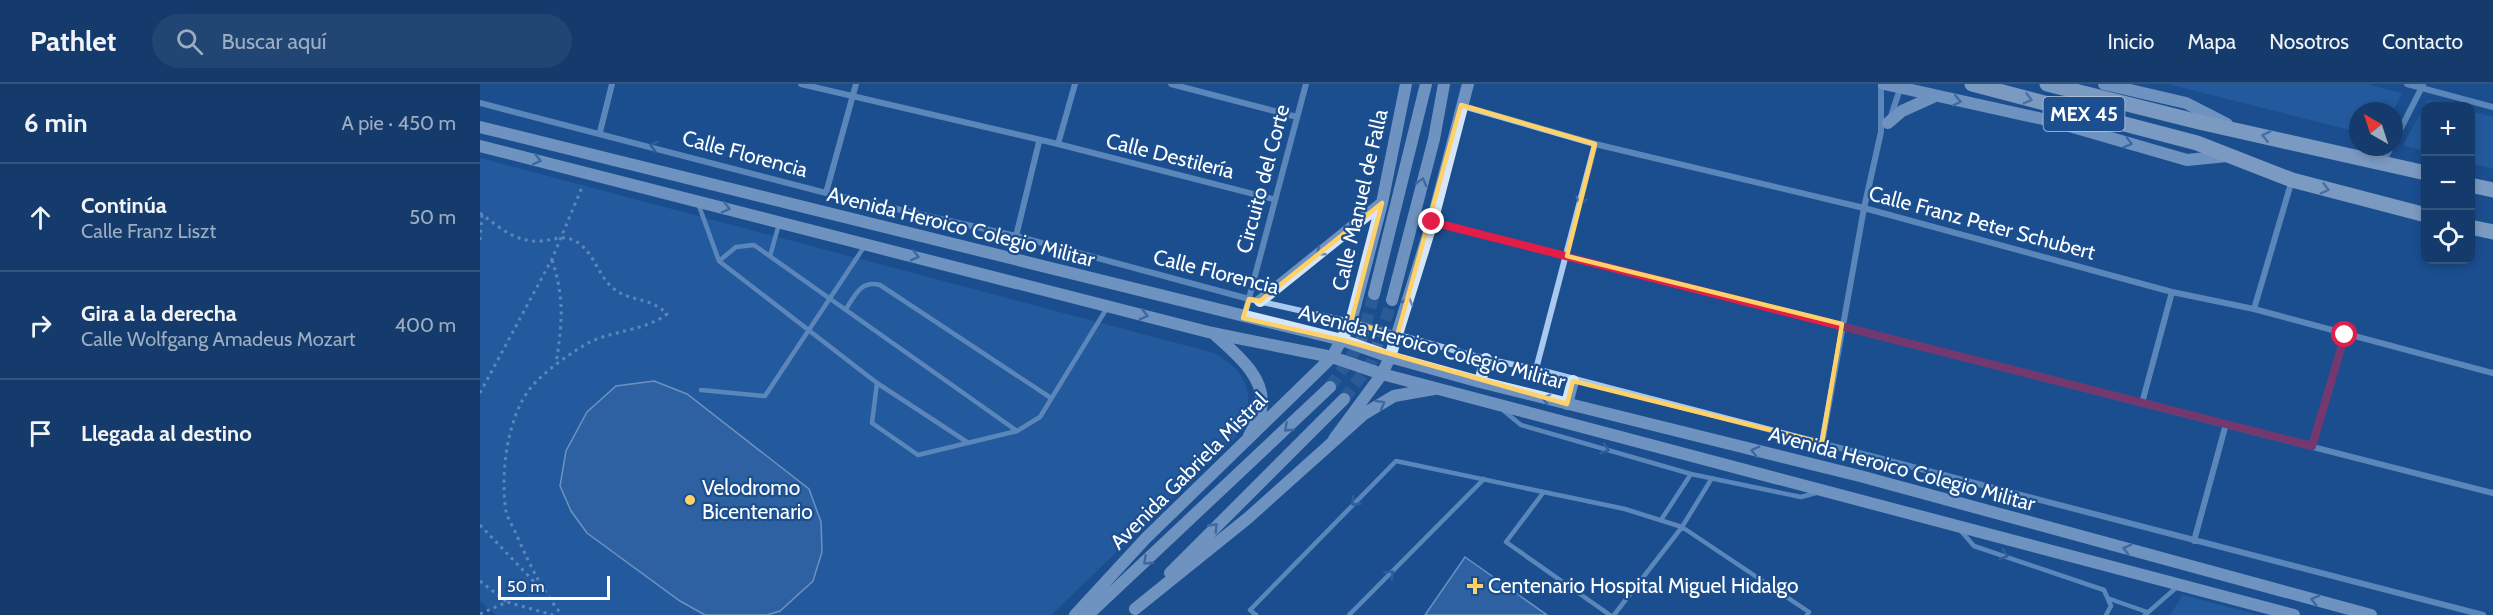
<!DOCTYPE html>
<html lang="es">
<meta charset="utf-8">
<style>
body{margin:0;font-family:Cabin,sans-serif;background:#214673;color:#f1f3f6}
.controls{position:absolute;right:18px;top:18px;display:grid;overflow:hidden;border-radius:12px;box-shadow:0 3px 9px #0003}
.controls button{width:54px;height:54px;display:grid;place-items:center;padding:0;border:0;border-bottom:2px solid #33557e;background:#143b6b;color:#f1f3f6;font:30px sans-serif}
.compass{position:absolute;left:1869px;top:18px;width:54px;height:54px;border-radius:50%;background:#143b6b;box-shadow:0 3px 9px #0003;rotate:321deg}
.scale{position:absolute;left:18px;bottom:15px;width:112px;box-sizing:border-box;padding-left:6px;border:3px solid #fff;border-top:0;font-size:16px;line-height:21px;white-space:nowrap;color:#fff;-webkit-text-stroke:4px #1b4f8f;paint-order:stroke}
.stop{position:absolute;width:18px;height:18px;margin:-14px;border:4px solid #e11d48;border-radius:50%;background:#fff}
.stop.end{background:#e11d48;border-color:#fff;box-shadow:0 2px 6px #0008}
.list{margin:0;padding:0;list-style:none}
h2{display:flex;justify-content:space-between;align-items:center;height:78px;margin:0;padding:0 24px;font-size:26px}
h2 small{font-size:20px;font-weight:400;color:#9dadc1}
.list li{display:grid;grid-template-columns:39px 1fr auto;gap:18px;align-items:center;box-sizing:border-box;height:108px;padding:0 24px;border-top:2px solid #33557e}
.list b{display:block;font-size:22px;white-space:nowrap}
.list p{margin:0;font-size:20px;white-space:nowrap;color:#9dadc1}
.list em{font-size:20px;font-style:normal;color:#9dadc1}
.icon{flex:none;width:33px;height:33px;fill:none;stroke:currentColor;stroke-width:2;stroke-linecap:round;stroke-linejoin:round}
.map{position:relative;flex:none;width:2013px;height:531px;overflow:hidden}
header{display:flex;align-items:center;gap:36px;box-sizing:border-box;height:84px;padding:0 30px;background:#143b6b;border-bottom:2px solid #33557e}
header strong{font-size:28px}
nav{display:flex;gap:33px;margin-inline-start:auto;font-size:21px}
.search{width:420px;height:54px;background:#214673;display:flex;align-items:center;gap:15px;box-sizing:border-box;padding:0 21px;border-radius:33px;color:#9dadc1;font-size:22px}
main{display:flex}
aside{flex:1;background:#143b6b}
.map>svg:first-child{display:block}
.green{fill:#2e69ad}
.building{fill:#4478b7;stroke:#cfe3fa;stroke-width:1.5}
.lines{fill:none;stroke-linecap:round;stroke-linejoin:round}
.secondary-tunnel{stroke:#3d69a0;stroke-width:12;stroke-dasharray:12 6;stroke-linecap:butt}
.path{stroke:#a9c9ee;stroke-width:3;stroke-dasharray:3 4.5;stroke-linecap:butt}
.lane{stroke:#a9c9ee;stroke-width:4.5}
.street{stroke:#a9c9ee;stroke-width:6}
.secondary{stroke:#d6e6fa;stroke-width:12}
.primary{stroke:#f0f6ff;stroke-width:15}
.oneway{stroke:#7b9ac1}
.oneway2{stroke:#668bba}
.oneway3{stroke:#4674ac}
.route{stroke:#e11d48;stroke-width:8}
.marked{fill:none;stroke:#ffd166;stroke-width:4.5;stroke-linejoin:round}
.poi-dot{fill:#ffd166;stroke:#1b4f8f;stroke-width:2}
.labels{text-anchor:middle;stroke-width:4.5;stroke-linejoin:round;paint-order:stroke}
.shield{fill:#1b4f8f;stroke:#bbcadd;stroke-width:1.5}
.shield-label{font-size:20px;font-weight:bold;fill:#fff}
.street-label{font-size:21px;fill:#fff;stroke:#1b4f8f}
.poi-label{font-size:21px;fill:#fff;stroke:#1b4f8f;text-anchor:start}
</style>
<header>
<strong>Pathlet</strong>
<div class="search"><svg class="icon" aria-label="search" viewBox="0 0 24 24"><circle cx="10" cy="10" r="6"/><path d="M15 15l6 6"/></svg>Buscar aquí</div>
<nav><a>Inicio</a><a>Mapa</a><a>Nosotros</a><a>Contacto</a></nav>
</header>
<main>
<aside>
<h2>6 min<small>A pie · 450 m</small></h2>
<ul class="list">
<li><svg class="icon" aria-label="ahead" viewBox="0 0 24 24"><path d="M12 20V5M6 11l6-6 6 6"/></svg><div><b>Continúa</b><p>Calle Franz Liszt</p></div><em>50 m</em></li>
<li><svg class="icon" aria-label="right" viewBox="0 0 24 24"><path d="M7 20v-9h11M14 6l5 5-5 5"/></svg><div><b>Gira a la derecha</b><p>Calle Wolfgang Amadeus Mozart</p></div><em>400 m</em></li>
<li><svg class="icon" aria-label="arrive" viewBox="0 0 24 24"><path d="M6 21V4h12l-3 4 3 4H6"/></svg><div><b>Llegada al destino</b></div></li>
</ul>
</aside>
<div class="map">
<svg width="2013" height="531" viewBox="0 0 2013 531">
<rect width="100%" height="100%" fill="#1b4f8f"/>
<!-- green -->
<path class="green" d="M1688,0H1887L1922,9L1913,27H1878V48Z
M1948,16L1974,22H1946L1945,67L1923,61Z
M1990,27L2013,33V85L1991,79Z
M0,74L734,269C772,290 778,319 754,355L571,531H16L0,517Z
M1703,511L1778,531H1690Z"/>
<!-- building -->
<path class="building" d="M174,297L207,310L329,405L341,438L342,468L333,497L300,527L287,531H225L200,517L107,449L91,427L80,402L86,367L107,328L136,302Z
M985,473L1067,531H945Z"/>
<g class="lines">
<!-- secondary-tunnel -->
<path class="secondary-tunnel" d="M850,303L880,260L894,210
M864,315L892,277L912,216"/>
<!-- path -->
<path class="path" d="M0,129C19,143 36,159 61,157C73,156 82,151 93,156C114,165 117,192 134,205C151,218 171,213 187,230C164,248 128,246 103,262C85,273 67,286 53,301C27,330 20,391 26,427C28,436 34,444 37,452C51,483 61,505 82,531
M0,156L2,131
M72,176C85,215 82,240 76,280
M0,309L72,175L103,101
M0,441L59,503
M0,497L27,518
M0,530L27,518L73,531"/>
<!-- lane -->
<path class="lane" d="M218,119L239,177L397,299L487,358
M290,172L299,140
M239,177L256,163L274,161L537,347
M366,225C375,211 381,196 400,201L571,314
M397,299L392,339L438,371L537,347L560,333L627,224
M221,306L285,312L384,163
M1024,327L1041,341L1211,390L1321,413L1336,409
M1063,409L1026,458L1130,531
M1181,436L1211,390
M1481,447L1494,462L1624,506L1631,522L1626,531
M1630,515L1667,528
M776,531L770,526L916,377L1145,425L1202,443L1329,528L1327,531
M869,531L1004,395
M1134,531L1202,443L1232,394
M1665,531L1697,503"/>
<!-- street -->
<path class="street" d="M321,0L578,60L793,115
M691,0L817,33
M1927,0L2013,23
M0,19L346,109L536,152L769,215L871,238L1006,275L1056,285L2003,531
M983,22L1115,60L1384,124L1692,208L1774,225L2013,289
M1410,35L1420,5
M120,48L132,0
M1914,58L1943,1
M578,60L595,0
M1904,77L1911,63
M346,109L376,0
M952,138L2013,409
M536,152L559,58
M1774,225L1812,96
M764,233L826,0
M1056,285L1115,60
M1662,319L1692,208
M1342,359L1384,124L1401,48V0
M1832,362L1865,251
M1714,457L1746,340"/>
<!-- secondary -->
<path class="secondary" d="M1404,0L1572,37L1707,76L1747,72
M1624,0L1706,19L1747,40
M1408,39L1422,27L1453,13
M0,43L862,256L910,273L1000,298L1380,392L1891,531
M0,62L732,249L852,273L902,290L1814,531
M894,210L946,0
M912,216L954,55L964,0
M780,217L902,119
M733,249C754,268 788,294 781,326C779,335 773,344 769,352
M1000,298L1006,275
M1087,320L1093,297
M854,355L902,290L910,273L952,138L988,0
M690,489L864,315
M655,525L768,434L884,330L914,312L954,305
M595,531L666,454L852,273L871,238L902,119L926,0
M608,531L850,303"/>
<!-- primary -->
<path class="primary" d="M1492,0L1717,59L1812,96L1946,131
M1567,0L1719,38L1946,89
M1990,101L2013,106
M1990,143L2013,148"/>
</g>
<!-- one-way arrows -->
<defs><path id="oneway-chevron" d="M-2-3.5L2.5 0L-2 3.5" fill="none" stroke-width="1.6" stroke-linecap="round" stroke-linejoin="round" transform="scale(1.5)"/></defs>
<g class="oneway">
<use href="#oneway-chevron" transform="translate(1548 15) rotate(15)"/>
<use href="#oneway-chevron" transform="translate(1786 52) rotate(-167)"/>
<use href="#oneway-chevron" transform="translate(1845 105) rotate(15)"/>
</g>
<g class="oneway2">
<use href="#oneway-chevron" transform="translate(1477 17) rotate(12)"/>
<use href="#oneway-chevron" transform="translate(1648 59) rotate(16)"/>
<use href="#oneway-chevron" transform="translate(57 76) rotate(14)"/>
<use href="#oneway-chevron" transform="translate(942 98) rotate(-75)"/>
<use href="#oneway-chevron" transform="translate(246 124) rotate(14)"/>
<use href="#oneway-chevron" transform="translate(840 168) rotate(141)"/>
<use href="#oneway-chevron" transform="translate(435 172) rotate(14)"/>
<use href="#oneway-chevron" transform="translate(928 217) rotate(-73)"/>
<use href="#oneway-chevron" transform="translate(664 231) rotate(14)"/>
<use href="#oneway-chevron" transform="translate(1066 315) rotate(-166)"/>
<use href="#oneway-chevron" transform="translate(901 320) rotate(-30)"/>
<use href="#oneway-chevron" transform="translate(808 344) rotate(137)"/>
<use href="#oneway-chevron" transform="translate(1275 367) rotate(-166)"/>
<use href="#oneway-chevron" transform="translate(734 443) rotate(-46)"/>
<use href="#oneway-chevron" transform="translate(1647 465) rotate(-165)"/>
<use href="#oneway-chevron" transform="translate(667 477) rotate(137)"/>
<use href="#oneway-chevron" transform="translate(1835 516) rotate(-165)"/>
</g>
<g class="oneway3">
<use href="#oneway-chevron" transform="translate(174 62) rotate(-165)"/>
<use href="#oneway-chevron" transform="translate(1101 117) rotate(104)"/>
<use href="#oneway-chevron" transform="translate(1125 365) rotate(16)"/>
<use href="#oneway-chevron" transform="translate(875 418) rotate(134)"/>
<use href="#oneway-chevron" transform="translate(1524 471) rotate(18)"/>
<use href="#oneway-chevron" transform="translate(910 490) rotate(-45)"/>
</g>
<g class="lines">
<!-- route -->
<path class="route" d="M952,138L1832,362L1865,251"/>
</g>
<!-- marked area -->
<path d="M0 0H2013V531H0ZM981,21L1115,60L1087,172L1362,240L1342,359L1093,297L1087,320L862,256L763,234L769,215L780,217L902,119L871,238L917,252Z" fill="#1b4f8f" fill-opacity=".55" fill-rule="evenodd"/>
<path class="marked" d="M981,21L1115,60L1087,172L1362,240L1342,359L1093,297L1087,320L862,256L763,234L769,215L780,217L902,119L871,238L917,252Z"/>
<!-- markers -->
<g class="poi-dot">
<circle cx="210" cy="416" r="6"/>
<path d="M992 493h6v6h6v6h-6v6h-6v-6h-6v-6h6z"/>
</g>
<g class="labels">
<!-- shield labels -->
<rect class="shield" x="1563.5" y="13" width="81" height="34" rx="4.5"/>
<g class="shield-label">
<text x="1604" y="37">MEX 45</text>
</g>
<!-- street labels -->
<g class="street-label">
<text transform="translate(265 70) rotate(15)" y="7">Calle Florencia</text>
<text transform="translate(690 72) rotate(14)" y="7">Calle Destilería</text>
<text transform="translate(783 95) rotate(-75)" y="7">Circuito del Corte</text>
<text transform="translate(880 116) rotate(-77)" y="7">Calle Manuel de Falla</text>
<text transform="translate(1502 139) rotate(15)" y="7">Calle Franz Peter Schubert</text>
<text transform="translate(481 143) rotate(14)" y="7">Avenida Heroico Colegio Militar</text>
<text transform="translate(736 188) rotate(14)" y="7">Calle Florencia</text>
<text transform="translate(952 263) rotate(15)" y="7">Avenida Heroico Colegio Militar</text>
<text transform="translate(1422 385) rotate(15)" y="7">Avenida Heroico Colegio Militar</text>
<text transform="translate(709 387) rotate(-45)" y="7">Avenida Gabriela Mistral</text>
</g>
<!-- poi labels -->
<g class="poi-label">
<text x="222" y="411">Velodromo<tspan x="222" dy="24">Bicentenario</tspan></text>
<text x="1008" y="509">Centenario Hospital Miguel Hidalgo</text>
</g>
</g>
</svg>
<div class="controls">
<button>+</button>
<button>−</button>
<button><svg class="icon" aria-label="locate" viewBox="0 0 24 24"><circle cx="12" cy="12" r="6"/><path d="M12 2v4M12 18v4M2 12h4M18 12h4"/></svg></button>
</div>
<svg class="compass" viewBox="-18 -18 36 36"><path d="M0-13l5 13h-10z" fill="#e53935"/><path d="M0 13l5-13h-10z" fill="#9dadc1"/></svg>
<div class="scale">50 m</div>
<div class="stop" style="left:1865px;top:251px"></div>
<div class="stop end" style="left:952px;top:138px"></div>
</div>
</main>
